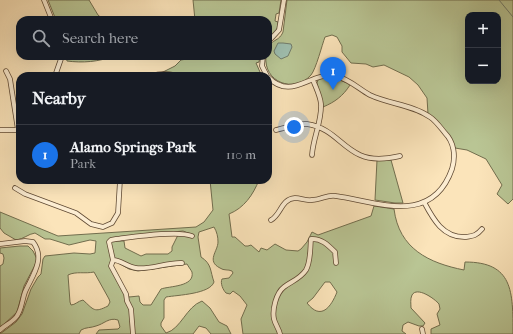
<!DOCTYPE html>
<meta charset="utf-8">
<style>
body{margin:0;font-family:"IM FELL French Canon",serif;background:#242831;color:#f1f3f6}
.controls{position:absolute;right:12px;top:12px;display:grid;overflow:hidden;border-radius:8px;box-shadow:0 4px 16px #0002}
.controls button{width:36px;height:36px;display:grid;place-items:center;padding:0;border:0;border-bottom:1px solid #363941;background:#171b24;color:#f1f3f6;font:20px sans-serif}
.you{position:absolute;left:294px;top:127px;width:14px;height:14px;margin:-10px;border:3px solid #fff;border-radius:50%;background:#1a73e8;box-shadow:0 0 0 6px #1a73e833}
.badge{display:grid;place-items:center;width:26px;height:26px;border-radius:50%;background:#1a73e8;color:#fff;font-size:13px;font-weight:700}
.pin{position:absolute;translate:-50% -33px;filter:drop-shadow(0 1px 2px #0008)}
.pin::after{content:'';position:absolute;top:21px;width:14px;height:12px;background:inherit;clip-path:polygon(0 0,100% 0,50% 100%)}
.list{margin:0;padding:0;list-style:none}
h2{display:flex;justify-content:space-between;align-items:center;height:52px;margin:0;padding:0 16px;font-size:17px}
h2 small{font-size:13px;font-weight:400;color:#9ea1a6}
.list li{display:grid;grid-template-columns:26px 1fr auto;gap:12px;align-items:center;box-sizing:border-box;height:60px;padding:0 16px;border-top:1px solid #363941}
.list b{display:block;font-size:15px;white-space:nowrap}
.list p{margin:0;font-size:13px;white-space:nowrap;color:#9ea1a6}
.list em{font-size:13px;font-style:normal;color:#9ea1a6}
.icon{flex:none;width:22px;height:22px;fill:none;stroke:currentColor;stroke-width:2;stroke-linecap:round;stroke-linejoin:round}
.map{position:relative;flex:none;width:513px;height:334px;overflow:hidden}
.search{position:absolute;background:#171b24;box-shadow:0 4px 16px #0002;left:16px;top:16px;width:256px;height:44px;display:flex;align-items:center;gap:10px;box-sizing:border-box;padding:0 14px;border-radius:12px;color:#9ea1a6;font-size:15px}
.panel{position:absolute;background:#171b24;box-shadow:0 4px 16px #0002;left:16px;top:72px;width:256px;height:112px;border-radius:12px}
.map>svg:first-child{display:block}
.green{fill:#b9c594;stroke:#726e4e;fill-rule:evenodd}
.water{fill:#9fbfb0;stroke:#717c6c}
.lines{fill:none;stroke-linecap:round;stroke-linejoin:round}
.stream{stroke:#717c6c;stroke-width:1}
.minor-casing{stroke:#604a34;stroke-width:5.5}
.minor{stroke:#fcedd2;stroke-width:4}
</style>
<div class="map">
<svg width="513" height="334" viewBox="0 0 513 334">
<rect width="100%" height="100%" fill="#fbe4ba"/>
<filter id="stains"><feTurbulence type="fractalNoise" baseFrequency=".005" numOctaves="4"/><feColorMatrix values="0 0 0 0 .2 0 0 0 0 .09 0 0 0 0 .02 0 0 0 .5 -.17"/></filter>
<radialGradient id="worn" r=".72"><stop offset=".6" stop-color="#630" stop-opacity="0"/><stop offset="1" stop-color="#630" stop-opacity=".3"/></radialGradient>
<!-- green -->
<path class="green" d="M48,0H89L98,15L104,20H56Z
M193,0H281L279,13L276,14L275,21L278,22C279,30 273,35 268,40V20H195Z
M287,0H513V199L508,204L497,194L502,185L486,159L467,150L455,148L452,141L428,114L427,98L418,85L409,77L384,65L373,67L366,64L351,63L342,52V46L337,37L332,35L325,37C322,45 316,69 311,75C294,94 263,82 266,56H268C268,37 278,44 283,32ZM468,15H498V81H468Z
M66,56H113C99,62 82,63 67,61Z
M194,56H260L259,62L256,63L260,72L259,76H187L184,74L161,73L175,66L181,60L193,58Z
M320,78C332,77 340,79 350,85C343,96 335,102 323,107L317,83L318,80Z
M377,160H391L403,203H395L375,200Z
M210,180H259C253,195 244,208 229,214L232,237H235L245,246H248L251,245L259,252L261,248L267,250L275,244L286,250L298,251L301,249L307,242L312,232L318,235L371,216L374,206L394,209C399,249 429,263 464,270L465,262C513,262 513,291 513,334H431V329L440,325L437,314L440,309L439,304C435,299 417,286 412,295C410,299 411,304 411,308L425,323L423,326H419L408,322L403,325L402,331L406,334H243L241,319L247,305L240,296L233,291L230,294L226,293C223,290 220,283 222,279L229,278L233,273L232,271C228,269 224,271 220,268C206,261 218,251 218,242C218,237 217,232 214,227L199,232L198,237L201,257C212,264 210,271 214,282C210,294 178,295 166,297L164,300V318L161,323V326L166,333C181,329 186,307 202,301L210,308L219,322L227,326L231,334H211L206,328L199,326L193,334H96L99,330L118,329L120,327L118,320C109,317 104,324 96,326C91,328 86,327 81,330L79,334H0L16,322L22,314L31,289L38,277L41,274L43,259L45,256L74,253L90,254L95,253L96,241L90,240L69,245L50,239H45L35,233C28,234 24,239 16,240L4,233L0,228V212L58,236L196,227L204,222L213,210ZM183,231L191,234L178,235L172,247V251L168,254H146L141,256L125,248L124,241H114L119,237ZM117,262L129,269L138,271L187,264C188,266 191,270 192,272C195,287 169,286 161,289L151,305H143L140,302L139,296L129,297L113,266L114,263ZM94,272L109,299L110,302L108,306C94,313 94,310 83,300C78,301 75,305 71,305L70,302L68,275C76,271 85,274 94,272ZM325,282H330L337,292C331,307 321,321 307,303L313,298Z
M20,246H28L33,251L37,259L35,265L24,286L17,312L0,328V266L3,264L4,258L3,254L0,253V248Z"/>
<!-- water -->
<path class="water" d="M278,43H283L291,44L292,47L288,56L281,59L275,54L274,51Z"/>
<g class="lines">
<!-- stream -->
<path class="stream" d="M499,0L513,17"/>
<defs>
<path id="minor" d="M44,0L52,20
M268,42L279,30L284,0
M263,56L262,66L267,76
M6,71L10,79L18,130
M55,76L62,56
M153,76C161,72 173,75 182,76
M268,77C292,102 310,71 336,76C349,79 359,89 370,95C389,104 413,105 430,117C436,121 440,127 445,133C454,142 456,156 452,169C432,226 378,202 336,196C328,194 321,200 312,200C306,201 301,198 295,198C281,199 281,215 271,220
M0,130H20
M276,130C286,128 297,123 307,124C333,128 340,146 360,155C373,161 387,159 400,156
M312,155C313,138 322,121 321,104C320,95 316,88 313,80
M15,188L25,194L76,213L91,224L103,227L112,223L118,213L120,180
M424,202C433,219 443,238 466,237C474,236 477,235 482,229
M0,244L25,241L33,242C46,259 32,276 25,292C22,300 22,309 17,316C13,322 5,325 0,330
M113,260C121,260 127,267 136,268C150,270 168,262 182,263
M422,329L423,334
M133,334L131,309L127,301L126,294L111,266L113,260L109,242L111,240L116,239C133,237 178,230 192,236
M280,334C279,329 275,324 274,319C272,310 276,293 284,287C292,281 300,279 306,270C311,261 310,248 311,239C321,238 328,245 335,252L336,263"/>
</defs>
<!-- minor casing -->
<use href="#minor" class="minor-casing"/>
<!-- minor -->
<use href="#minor" class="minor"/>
</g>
<rect width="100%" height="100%" filter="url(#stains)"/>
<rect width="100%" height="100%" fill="url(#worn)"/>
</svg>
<div class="controls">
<button>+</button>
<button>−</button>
</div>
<div class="you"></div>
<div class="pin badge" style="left:333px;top:90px">1</div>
<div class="search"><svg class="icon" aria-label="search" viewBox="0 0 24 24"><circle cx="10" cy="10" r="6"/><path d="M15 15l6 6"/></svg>Search here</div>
<section class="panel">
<h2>Nearby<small></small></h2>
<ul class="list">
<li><span class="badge">1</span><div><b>Alamo Springs Park</b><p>Park</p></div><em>110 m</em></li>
</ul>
</section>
</div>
